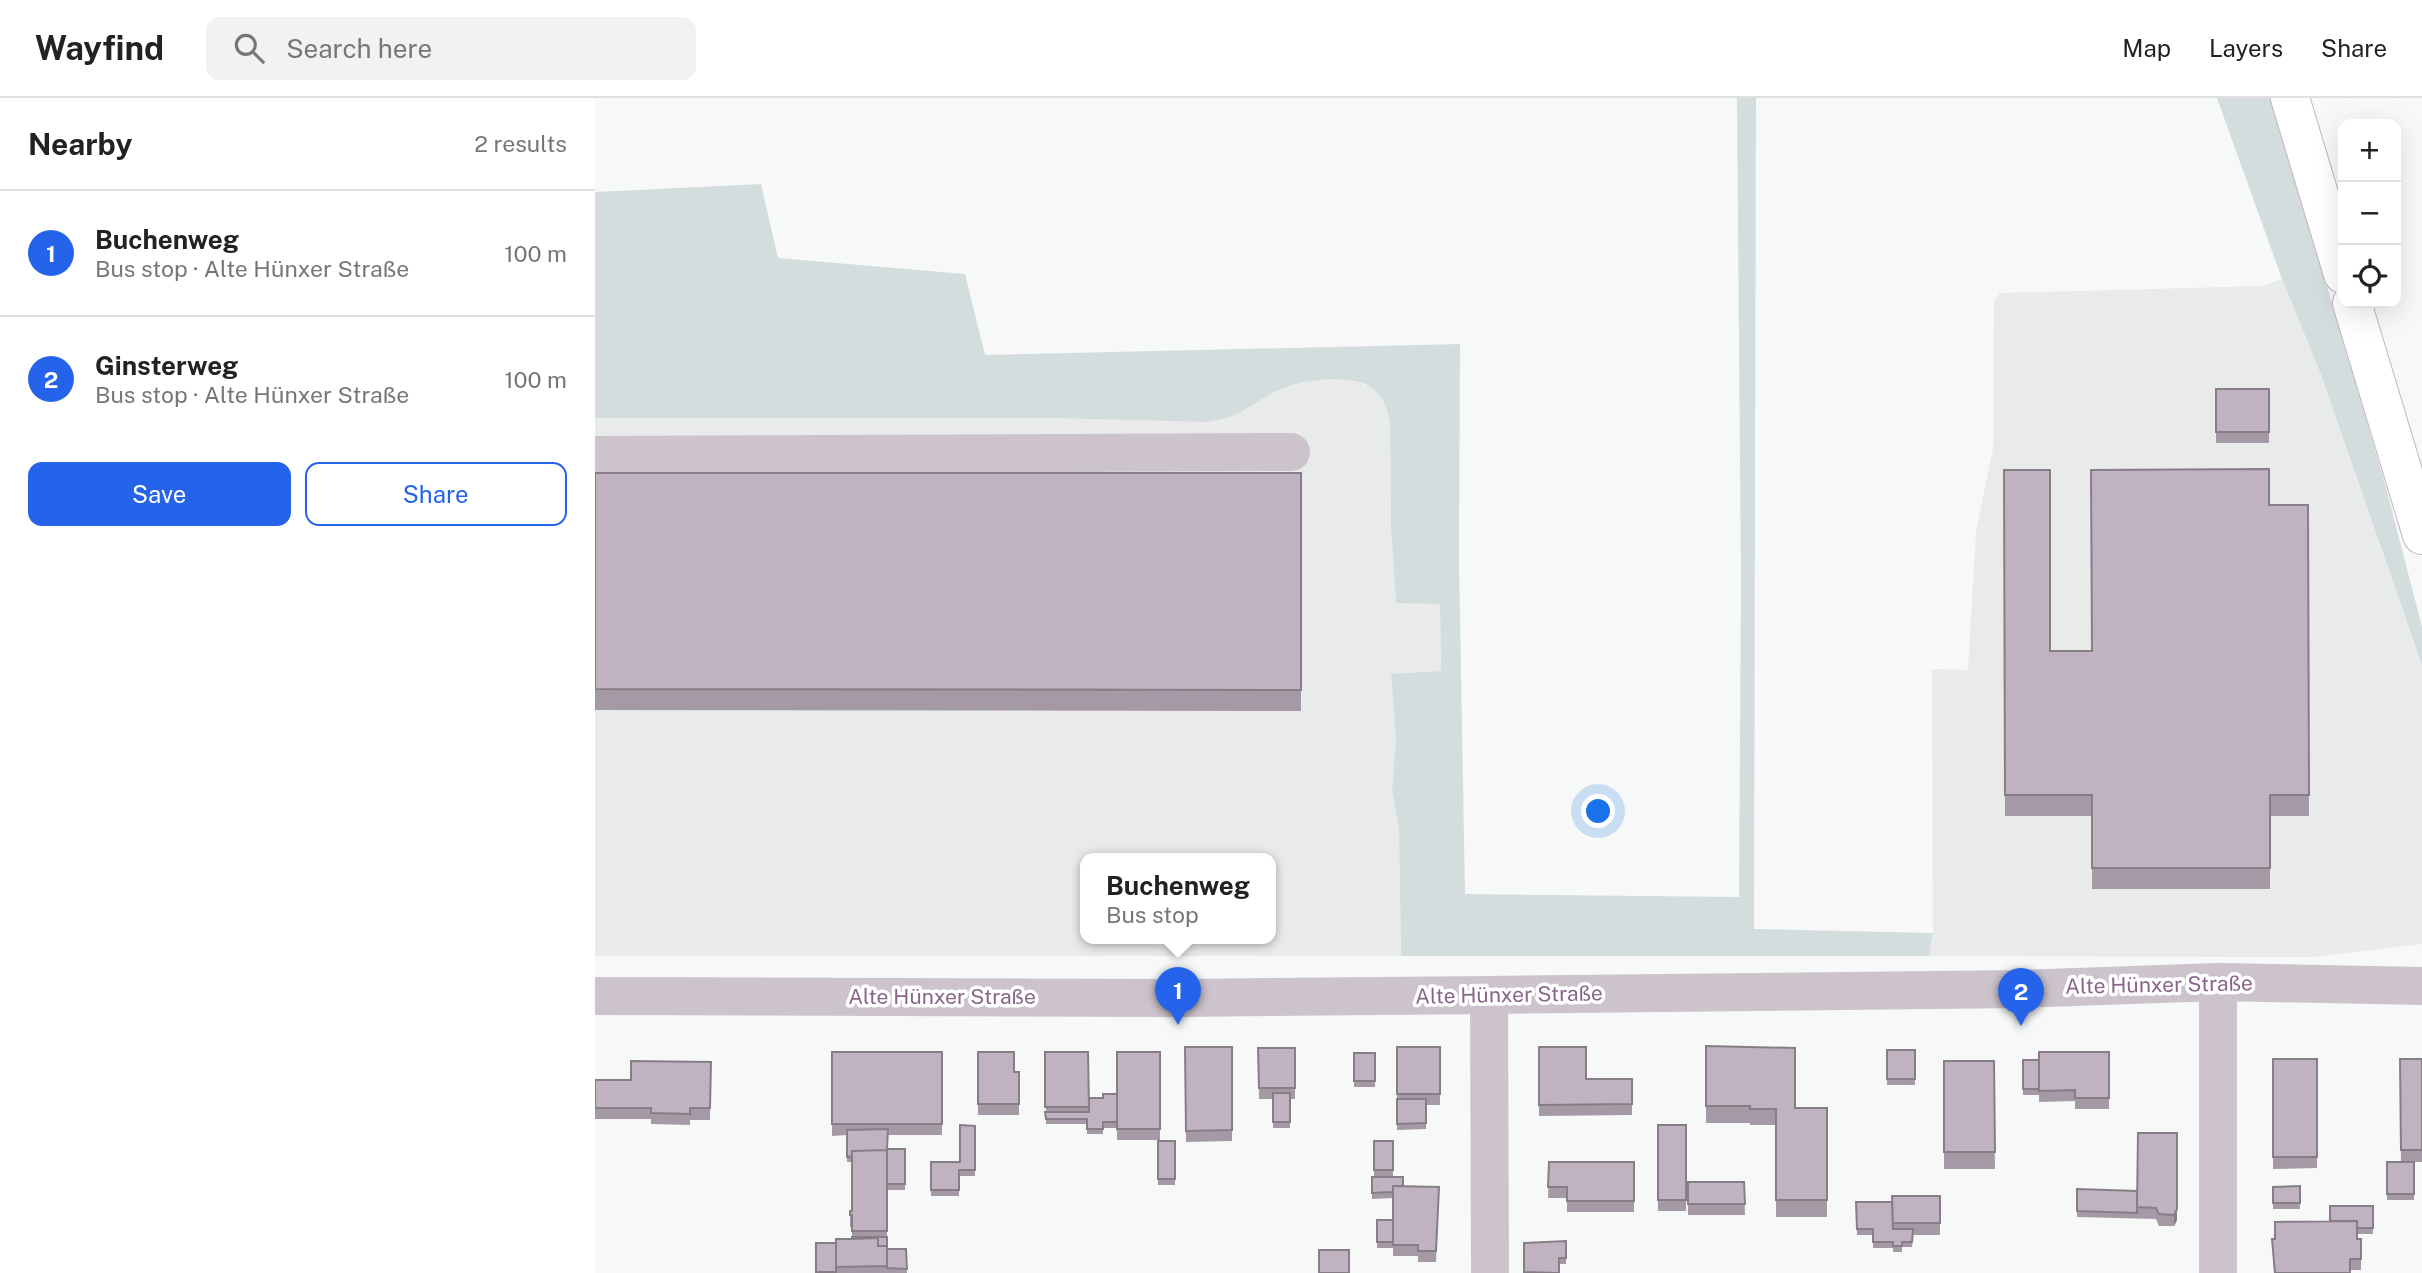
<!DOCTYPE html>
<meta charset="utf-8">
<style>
body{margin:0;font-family:"Public Sans",sans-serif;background:#f2f2f2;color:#222}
.controls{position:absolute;right:21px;top:21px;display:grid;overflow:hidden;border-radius:14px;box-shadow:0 7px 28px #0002}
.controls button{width:63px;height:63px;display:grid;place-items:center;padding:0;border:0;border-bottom:2px solid #e0e0e0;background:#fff;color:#222;font:35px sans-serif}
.you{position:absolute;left:1004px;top:714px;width:24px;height:24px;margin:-18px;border:5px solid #fff;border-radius:50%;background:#1a73e8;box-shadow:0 0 0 10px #1a73e833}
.badge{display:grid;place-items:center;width:46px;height:46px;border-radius:50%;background:#2563eb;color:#fff;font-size:23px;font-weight:700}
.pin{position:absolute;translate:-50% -58px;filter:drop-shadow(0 2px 4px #0008)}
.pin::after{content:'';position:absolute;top:37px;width:24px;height:21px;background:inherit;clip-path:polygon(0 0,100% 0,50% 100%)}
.popup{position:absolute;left:485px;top:755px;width:196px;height:91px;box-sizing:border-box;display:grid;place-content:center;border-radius:14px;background:#fff;filter:drop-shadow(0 2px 5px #0005);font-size:23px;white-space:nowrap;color:#767676}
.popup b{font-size:26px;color:#222}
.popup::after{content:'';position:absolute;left:50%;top:100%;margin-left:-14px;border:14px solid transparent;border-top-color:#fff}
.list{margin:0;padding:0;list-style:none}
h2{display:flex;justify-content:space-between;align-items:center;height:91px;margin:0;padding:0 28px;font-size:30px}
h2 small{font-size:23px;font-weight:400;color:#767676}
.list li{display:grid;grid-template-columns:46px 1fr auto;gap:21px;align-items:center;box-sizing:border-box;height:126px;padding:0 28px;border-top:2px solid #e0e0e0}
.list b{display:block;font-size:26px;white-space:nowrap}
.list p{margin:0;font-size:23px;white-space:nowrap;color:#767676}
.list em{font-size:23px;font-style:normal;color:#767676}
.actions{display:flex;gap:14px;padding:21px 28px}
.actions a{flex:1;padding:16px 0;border:2px solid #2563eb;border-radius:14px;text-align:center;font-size:24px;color:#2563eb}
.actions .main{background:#2563eb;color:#fff}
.icon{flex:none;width:38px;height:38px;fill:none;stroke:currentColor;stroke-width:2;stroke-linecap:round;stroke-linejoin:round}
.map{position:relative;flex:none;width:1827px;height:1175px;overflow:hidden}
header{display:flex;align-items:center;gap:42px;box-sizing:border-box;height:98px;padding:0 35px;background:#fff;border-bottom:2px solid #e0e0e0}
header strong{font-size:33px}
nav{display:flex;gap:38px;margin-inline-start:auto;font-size:24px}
.search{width:490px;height:63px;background:#f2f2f2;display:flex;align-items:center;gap:18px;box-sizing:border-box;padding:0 24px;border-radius:14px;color:#767676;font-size:26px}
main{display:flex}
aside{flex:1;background:#fff}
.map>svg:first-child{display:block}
.built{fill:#e9eaea;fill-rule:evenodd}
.green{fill:#d4ddde}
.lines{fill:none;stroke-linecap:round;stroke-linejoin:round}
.major-casing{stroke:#c0b6c0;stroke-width:40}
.minor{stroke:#ccc3cc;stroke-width:38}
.major{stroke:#fff;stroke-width:38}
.wall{fill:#a699a6}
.shaded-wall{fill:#877d87}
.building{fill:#c1b2c1;stroke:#877d87;stroke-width:2}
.labels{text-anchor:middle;stroke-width:7;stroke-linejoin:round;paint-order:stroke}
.street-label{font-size:21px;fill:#8a6589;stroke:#fff}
</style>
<header>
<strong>Wayfind</strong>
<div class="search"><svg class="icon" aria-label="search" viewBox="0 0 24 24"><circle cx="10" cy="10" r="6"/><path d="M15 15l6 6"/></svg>Search here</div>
<nav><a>Map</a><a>Layers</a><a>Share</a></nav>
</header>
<main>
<aside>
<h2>Nearby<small>2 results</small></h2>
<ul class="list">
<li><span class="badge">1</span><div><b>Buchenweg</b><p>Bus stop · Alte Hünxer Straße</p></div><em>100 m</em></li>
<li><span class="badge">2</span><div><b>Ginsterweg</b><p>Bus stop · Alte Hünxer Straße</p></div><em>100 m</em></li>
</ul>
<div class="actions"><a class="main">Save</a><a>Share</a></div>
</aside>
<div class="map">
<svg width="1827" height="1175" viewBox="0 0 1827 1175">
<rect width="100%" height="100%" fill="#f6f9f7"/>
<!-- built -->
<path class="built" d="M1687,181L1725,274L1827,567V846L1718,859L1334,858L1338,835L1337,571L1373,572L1381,433L1398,351L1399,204L1405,195L1667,188Z
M748,281L765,285L781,292L790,307L795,324L796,430L801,505H845L846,573L796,577L801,641L797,692L804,732L806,858H0V320H452L611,324L694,288L721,282ZM490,761H676V841H490Z"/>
<!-- green -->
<path class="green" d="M1142,0H1161L1159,831L1338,835L1334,858H806L804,732L797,692L801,641L796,576L846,573L845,506L801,505L796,430L795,324C792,313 790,303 782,295C766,275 716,281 695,288C674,294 657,309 637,318C629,321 620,322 611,324L452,320H0V94L166,86L183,160L370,176L390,257L865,246L864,462L870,796L1144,799L1146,484Z
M1622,0H1677L1790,386L1827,529V567L1725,274L1687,181Z"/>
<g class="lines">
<defs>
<path id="major" d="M1695,0L1748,176
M1757,205L1827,437"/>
</defs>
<!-- major casing -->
<use href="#major" class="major-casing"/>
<!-- minor -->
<path class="minor" d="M0,357L696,354
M894,897L895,1175
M0,898L583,900L894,897L1426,891L1623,884L1827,888
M1623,1175V884"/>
<!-- major -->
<use href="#major" class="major"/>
</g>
<!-- wall -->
<path class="wall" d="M1621,291H1674V345H1621Z
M1409,372L1455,553H1497L1674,407H1713L1714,718H1675V791H1497V718H1410Z
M0,375H706V613L0,612Z
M1111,948L1200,1010H1232V1119H1181V1027H1155V1025H1111Z
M590,949H637V1043L591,1044Z
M802,949H845V1007H831V1031L802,1032Z
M944,949L991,981H1037V1017L944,1018Z
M663,950H700V1001H695V1030H678V1001H664Z
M1292,952H1320V987H1292Z
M237,954H347V1037H293L292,1051L310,1057V1092H292V1068V1151H311L312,1175H221V1145H241L257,1141V1129H255V1113H257V1064H252V1037L237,1038Z
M383,954L419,974H424V1017H383Z
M450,954L494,1009L508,1000L522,996L565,954V1042H522V1030H508V1036H492V1026H451Z
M1514,954V1011H1480V1003L1444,1004V997H1428V962H1444Z
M759,955H780V989H759Z
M1678,961H1722V1070L1678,1071Z
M1805,961H1827V1064H1806Z
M1349,963H1399L1400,1071H1349Z
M116,964L115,1022H95V1027L56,1026V1021H0V982H36Z
M1063,1027H1091V1113H1063Z
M380,1028V1078H364V1098H336V1064H365Z
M1543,1035L1582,1122L1579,1128H1564L1561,1121L1482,1119V1091L1542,1093Z
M563,1043H580V1087H563Z
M779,1043H798V1078H779Z
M954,1064H1039V1114H972V1100H953Z
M1792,1064H1819V1102H1792Z
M777,1079L808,1088L844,1089L841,1164H823V1158H798V1150H782V1122H798V1100L777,1101Z
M1093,1084H1149L1150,1117H1093Z
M1705,1088V1111H1678V1089Z
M1345,1098V1137H1318L1317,1149H1307V1154H1298V1150H1278V1137H1262L1261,1104H1297Z
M1778,1108V1136H1762V1141H1766V1172H1755V1175H1679L1677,1141H1680L1735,1123Z
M971,1143V1166H964V1175H929V1145Z"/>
<!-- shaded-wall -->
<path class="shaded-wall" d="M1582,1111V1122L1579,1128V1117Z"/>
<!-- building -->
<path class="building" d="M1621,291H1674V334H1621Z
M1674,371V407H1713L1714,697H1675V770H1497V697H1410L1409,372H1455V553H1497L1496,372Z
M0,375H706V592L0,591Z
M1111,948L1200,950V1010H1232V1102H1181V1011H1155V1008H1111Z
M590,949H637V1032L591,1033Z
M802,949H845V996H802Z
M944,949H991V981H1037V1006L944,1007Z
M663,950H700V990H664Z
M1292,952H1320V981H1292Z
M237,954H347V1026H237Z
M383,954H419V974H424V1006H383Z
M450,954H493L494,1009H450Z
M522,954H565V1031H522Z
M1444,954H1514V1000H1480V992L1444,993Z
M759,955H780V983H759Z
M1678,961H1722V1059H1678Z
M1805,961H1827V1052H1806Z
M1428,962H1444V991H1428Z
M36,963L116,964L115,1010H95V1016L56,1015V1010H0V982H36Z
M1349,963H1399L1400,1054H1349Z
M678,995H695V1024H678Z
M508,996H522V1024H508V1031H492V1021H451L450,1014H494V1000H508Z
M802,1001H831V1025L802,1026Z
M365,1027L380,1028V1072H364V1092H336V1064H365Z
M1063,1027H1091V1102H1063Z
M293,1031L292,1051H310V1086H292V1052L257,1053V1058L252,1059V1032Z
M1543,1035H1582V1111L1579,1117L1564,1116L1561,1110L1542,1109Z
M563,1043H580V1081H563Z
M779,1043H798V1072H779Z
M292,1052V1133H257V1117H255V1113H257V1053Z
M954,1064H1039V1103H972V1089H953Z
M1792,1064H1819V1096H1792Z
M777,1079H808V1088H798V1094L777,1095Z
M1093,1084H1149L1150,1106H1093Z
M798,1088L844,1089L841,1153H823V1147H798Z
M1705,1088V1105H1678V1089Z
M1482,1091L1542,1093V1115L1482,1113Z
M1297,1098H1345V1125H1298Z
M1261,1104H1297L1298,1131H1318L1317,1144H1307V1148H1298V1144H1278V1131H1262Z
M1735,1108H1778V1130H1762V1123H1735Z
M782,1122H798V1144H782Z
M1762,1123V1141H1766V1161H1755V1175H1680L1677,1141H1680V1124Z
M257,1139H292V1148H283V1140L257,1141Z
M283,1140V1148H292V1168L241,1169V1141Z
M971,1143V1160H964V1175L929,1174V1145Z
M221,1145H241V1174H221Z
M292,1151H311L312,1171L292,1170Z
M724,1152H754V1175H724Z"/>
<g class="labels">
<!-- street labels -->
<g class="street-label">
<text transform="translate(1564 887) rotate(-1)" y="7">Alte Hünxer Straße</text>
<text transform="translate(914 897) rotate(-1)" y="7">Alte Hünxer Straße</text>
<text x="347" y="906">Alte Hünxer Straße</text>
</g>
</g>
</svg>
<div class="controls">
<button>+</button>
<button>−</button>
<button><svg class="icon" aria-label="locate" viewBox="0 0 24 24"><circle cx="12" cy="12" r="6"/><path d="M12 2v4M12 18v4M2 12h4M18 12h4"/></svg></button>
</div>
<div class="you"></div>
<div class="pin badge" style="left:583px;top:927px">1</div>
<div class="popup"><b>Buchenweg</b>Bus stop</div>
<div class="pin badge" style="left:1426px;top:928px">2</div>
</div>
</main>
